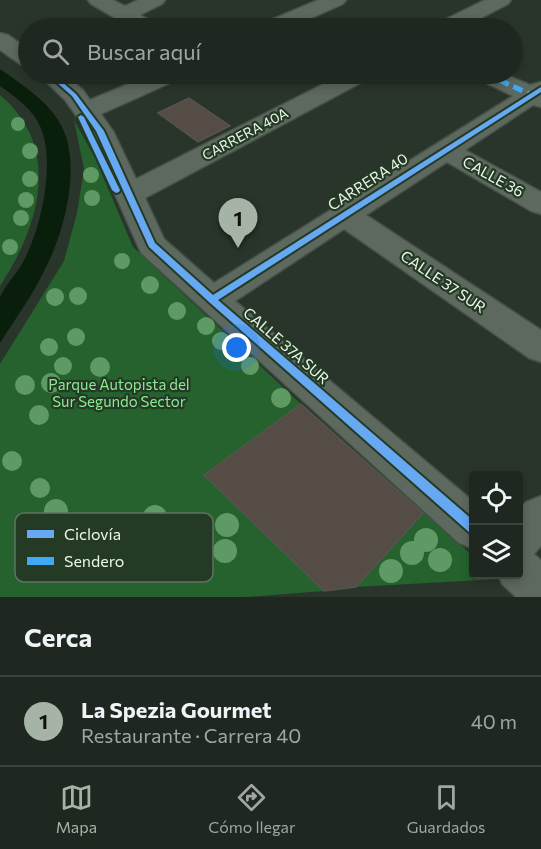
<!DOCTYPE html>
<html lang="es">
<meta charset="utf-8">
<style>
body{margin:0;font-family:Commissioner,sans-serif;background:#273029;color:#f1f3f6}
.controls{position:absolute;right:18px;bottom:18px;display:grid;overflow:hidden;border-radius:6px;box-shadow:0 3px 9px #0003}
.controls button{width:54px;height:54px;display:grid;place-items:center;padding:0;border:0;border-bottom:2px solid #3c443e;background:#1f2820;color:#f1f3f6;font:30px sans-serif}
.you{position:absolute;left:237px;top:348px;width:21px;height:21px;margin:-15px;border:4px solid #fff;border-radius:50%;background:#1a73e8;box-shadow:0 0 0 9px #1a73e833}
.badge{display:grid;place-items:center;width:39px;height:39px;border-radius:50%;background:#a6b3a7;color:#111;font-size:20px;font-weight:700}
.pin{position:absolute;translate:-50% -50px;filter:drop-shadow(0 2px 3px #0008)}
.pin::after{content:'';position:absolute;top:32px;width:21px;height:18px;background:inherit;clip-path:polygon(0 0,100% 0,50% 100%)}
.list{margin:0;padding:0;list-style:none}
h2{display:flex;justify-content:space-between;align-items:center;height:78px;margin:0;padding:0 24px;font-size:26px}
h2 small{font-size:20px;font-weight:400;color:#a1a6a5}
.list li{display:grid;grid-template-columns:39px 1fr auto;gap:18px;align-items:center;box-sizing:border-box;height:90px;padding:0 24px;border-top:2px solid #3c443e}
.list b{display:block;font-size:22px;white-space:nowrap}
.list p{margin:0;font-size:20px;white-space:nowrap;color:#a1a6a5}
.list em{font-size:20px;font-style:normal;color:#a1a6a5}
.icon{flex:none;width:33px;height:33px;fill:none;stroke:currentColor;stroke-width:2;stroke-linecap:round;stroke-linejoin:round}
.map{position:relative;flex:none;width:541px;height:597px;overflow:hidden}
.search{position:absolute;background:#1f2820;box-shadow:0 3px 9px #0003;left:18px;right:18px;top:18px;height:66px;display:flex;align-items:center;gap:15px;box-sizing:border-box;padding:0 21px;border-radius:33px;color:#a1a6a5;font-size:22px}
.sheet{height:168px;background:#1f2820}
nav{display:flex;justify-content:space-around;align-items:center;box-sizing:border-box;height:84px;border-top:2px solid #3c443e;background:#1f2820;font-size:16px;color:#a1a6a5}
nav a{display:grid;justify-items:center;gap:3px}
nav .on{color:#a6b3a7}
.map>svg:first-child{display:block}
.green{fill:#25622d}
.water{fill:#091e0b}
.building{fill:#554c46;stroke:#55554f;stroke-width:1.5}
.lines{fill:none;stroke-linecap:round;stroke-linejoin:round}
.minor-casing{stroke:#455046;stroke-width:3}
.minor{fill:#5d685e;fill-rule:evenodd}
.quiet{stroke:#3fa9f5;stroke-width:5;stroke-dasharray:10 5;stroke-linecap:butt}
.cycleway-casing{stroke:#243a25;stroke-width:4}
.cycleway{fill:#66a8f1;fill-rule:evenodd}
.tree{fill:#5f9964}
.labels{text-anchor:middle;stroke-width:4.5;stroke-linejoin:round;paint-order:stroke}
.far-street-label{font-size:14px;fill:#eaf7ea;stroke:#243a25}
.street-label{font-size:15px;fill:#eaf7ea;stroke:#243a25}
.park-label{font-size:15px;fill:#8ceb94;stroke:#243a25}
.key{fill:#243a25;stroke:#5f7360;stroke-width:1.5}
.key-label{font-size:16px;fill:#eaf7ea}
</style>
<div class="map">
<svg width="541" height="597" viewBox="0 0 541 597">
<rect width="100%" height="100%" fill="#29352a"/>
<!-- green -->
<path class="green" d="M0,95C63,148 39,227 0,286Z
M74,120L95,158L133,247L301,404L204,475L324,591L246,597H0V364L64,261L77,213L84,169Z
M424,512L473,556L474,574L494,575L499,579L356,587Z"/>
<!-- water -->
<path class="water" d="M0,69C21,84 44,98 58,120C84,159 65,231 45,269C33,295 15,319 0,343C0,330 0,309 0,297C5,285 17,274 23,262C41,229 57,160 39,124C32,109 13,95 0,86Z"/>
<!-- building -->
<path class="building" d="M189,98L230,126L198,142L158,113Z
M301,404L423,513L356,587L324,591L204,475Z"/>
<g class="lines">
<defs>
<path id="minor" d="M88,0H113L125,6L138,0H165L162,4L140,15L155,23L158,28H132L91,4Z
M318,0H346L343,4L289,28H261L264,23Z
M485,0H511L508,4L462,28H435L438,23Z
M0,33L8,35L28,49V66L20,64L0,50Z
M38,74H64L83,90L90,100L152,74H183L179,79L101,114L113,131L136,179L343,74H372L368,79L145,198L164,239L214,283L513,96L478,79L474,74H504L530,85L541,82V107L533,105L465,150L541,192V214L531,211L447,162L366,215L541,330V362L529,358L344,229L235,301L474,502V549L459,543L141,253L87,131L65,100Z
M541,496V546L534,554L541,560V597H516L502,584L498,574H518V510L526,502Z"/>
</defs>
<!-- minor casing -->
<use href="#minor" class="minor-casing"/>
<!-- minor -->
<use href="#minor" class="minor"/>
<!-- quiet -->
<path class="quiet" d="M353,74L356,76
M486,74L532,95"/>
<defs>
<path id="cycleway" d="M47,74H53L76,94L104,131L155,243L213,295L541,87V92L218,300L474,521V534L470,533L209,302L149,247L96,131L72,96Z
M81,115L84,117L120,190L119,192L116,193L112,190L78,117Z"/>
</defs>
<!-- cycleway casing -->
<use href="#cycleway" class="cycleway-casing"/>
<!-- cycleway -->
<use href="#cycleway" class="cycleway"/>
</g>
<!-- trees -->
<g class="tree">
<circle cx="18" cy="124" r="7"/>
<circle cx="30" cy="151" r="8"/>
<circle cx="91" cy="175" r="8"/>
<circle cx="30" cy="179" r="8"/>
<circle cx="92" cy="198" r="8"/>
<circle cx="26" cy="200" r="8"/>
<circle cx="21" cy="218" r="8"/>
<circle cx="10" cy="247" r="8"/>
<circle cx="122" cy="261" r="8"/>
<circle cx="150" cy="285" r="9"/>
<circle cx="78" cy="296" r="9"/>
<circle cx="55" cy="297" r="9"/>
<circle cx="177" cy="311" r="9"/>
<circle cx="206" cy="326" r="9"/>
<circle cx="76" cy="337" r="9"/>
<circle cx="221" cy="341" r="9"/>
<circle cx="49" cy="347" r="9"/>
<circle cx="100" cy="367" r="10"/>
<circle cx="63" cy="366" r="9"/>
<circle cx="250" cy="366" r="9"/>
<circle cx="51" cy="383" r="10"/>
<circle cx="25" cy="385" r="10"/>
<circle cx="281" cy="398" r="10"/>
<circle cx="39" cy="415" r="10"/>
<circle cx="12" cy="461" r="10"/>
<circle cx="40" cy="488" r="10"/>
<circle cx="56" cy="511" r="12"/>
<circle cx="155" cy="517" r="12"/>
<circle cx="227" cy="525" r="12"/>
<circle cx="426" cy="540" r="12"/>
<circle cx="225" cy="551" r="12"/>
<circle cx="412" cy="553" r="12"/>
<circle cx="440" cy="560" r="12"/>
<circle cx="391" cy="571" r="12"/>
</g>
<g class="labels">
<!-- far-street labels -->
<g class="far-street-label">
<text transform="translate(245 134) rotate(-28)" y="5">CARRERA 40A</text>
</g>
<!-- street labels -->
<g class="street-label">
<text transform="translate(493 177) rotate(29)" y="5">CALLE 36</text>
<text transform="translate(368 182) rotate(-33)" y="5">CARRERA 40</text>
<text transform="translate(443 282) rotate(34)" y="5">CALLE 37 SUR</text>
<text transform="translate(286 346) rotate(41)" y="5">CALLE 37A SUR</text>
</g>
<!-- park labels -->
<g class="park-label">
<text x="119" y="390">Parque Autopista del<tspan x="119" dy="17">Sur Segundo Sector</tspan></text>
</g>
</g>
<!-- legend -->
<rect x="15" y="513" width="198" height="69" rx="9" class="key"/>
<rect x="27" y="530" width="27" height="8" fill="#66a8f1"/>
<rect x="27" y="557" width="27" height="8" fill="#3fa9f5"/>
<g class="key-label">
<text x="64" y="540">Ciclovía</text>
<text x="64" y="567">Sendero</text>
</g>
</svg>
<div class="controls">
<button><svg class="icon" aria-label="locate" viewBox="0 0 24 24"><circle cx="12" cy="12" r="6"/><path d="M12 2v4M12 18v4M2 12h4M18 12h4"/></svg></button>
<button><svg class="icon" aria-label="layers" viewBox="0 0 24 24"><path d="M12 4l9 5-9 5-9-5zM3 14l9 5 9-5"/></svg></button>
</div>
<div class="you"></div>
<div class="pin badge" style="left:238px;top:248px">1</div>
<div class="search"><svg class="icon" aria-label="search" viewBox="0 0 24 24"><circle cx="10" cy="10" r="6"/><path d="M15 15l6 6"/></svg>Buscar aquí</div>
</div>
<section class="sheet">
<h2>Cerca<small></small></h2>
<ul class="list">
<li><span class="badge">1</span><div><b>La Spezia Gourmet</b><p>Restaurante · Carrera 40</p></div><em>40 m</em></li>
</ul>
</section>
<nav>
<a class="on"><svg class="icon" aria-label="map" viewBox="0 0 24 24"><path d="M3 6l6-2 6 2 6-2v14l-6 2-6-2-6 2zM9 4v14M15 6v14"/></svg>Mapa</a>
<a><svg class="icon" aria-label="directions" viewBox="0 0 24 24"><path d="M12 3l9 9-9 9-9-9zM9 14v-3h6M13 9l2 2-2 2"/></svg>Cómo llegar</a>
<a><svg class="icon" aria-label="saved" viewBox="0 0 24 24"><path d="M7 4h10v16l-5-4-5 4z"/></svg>Guardados</a>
</nav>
